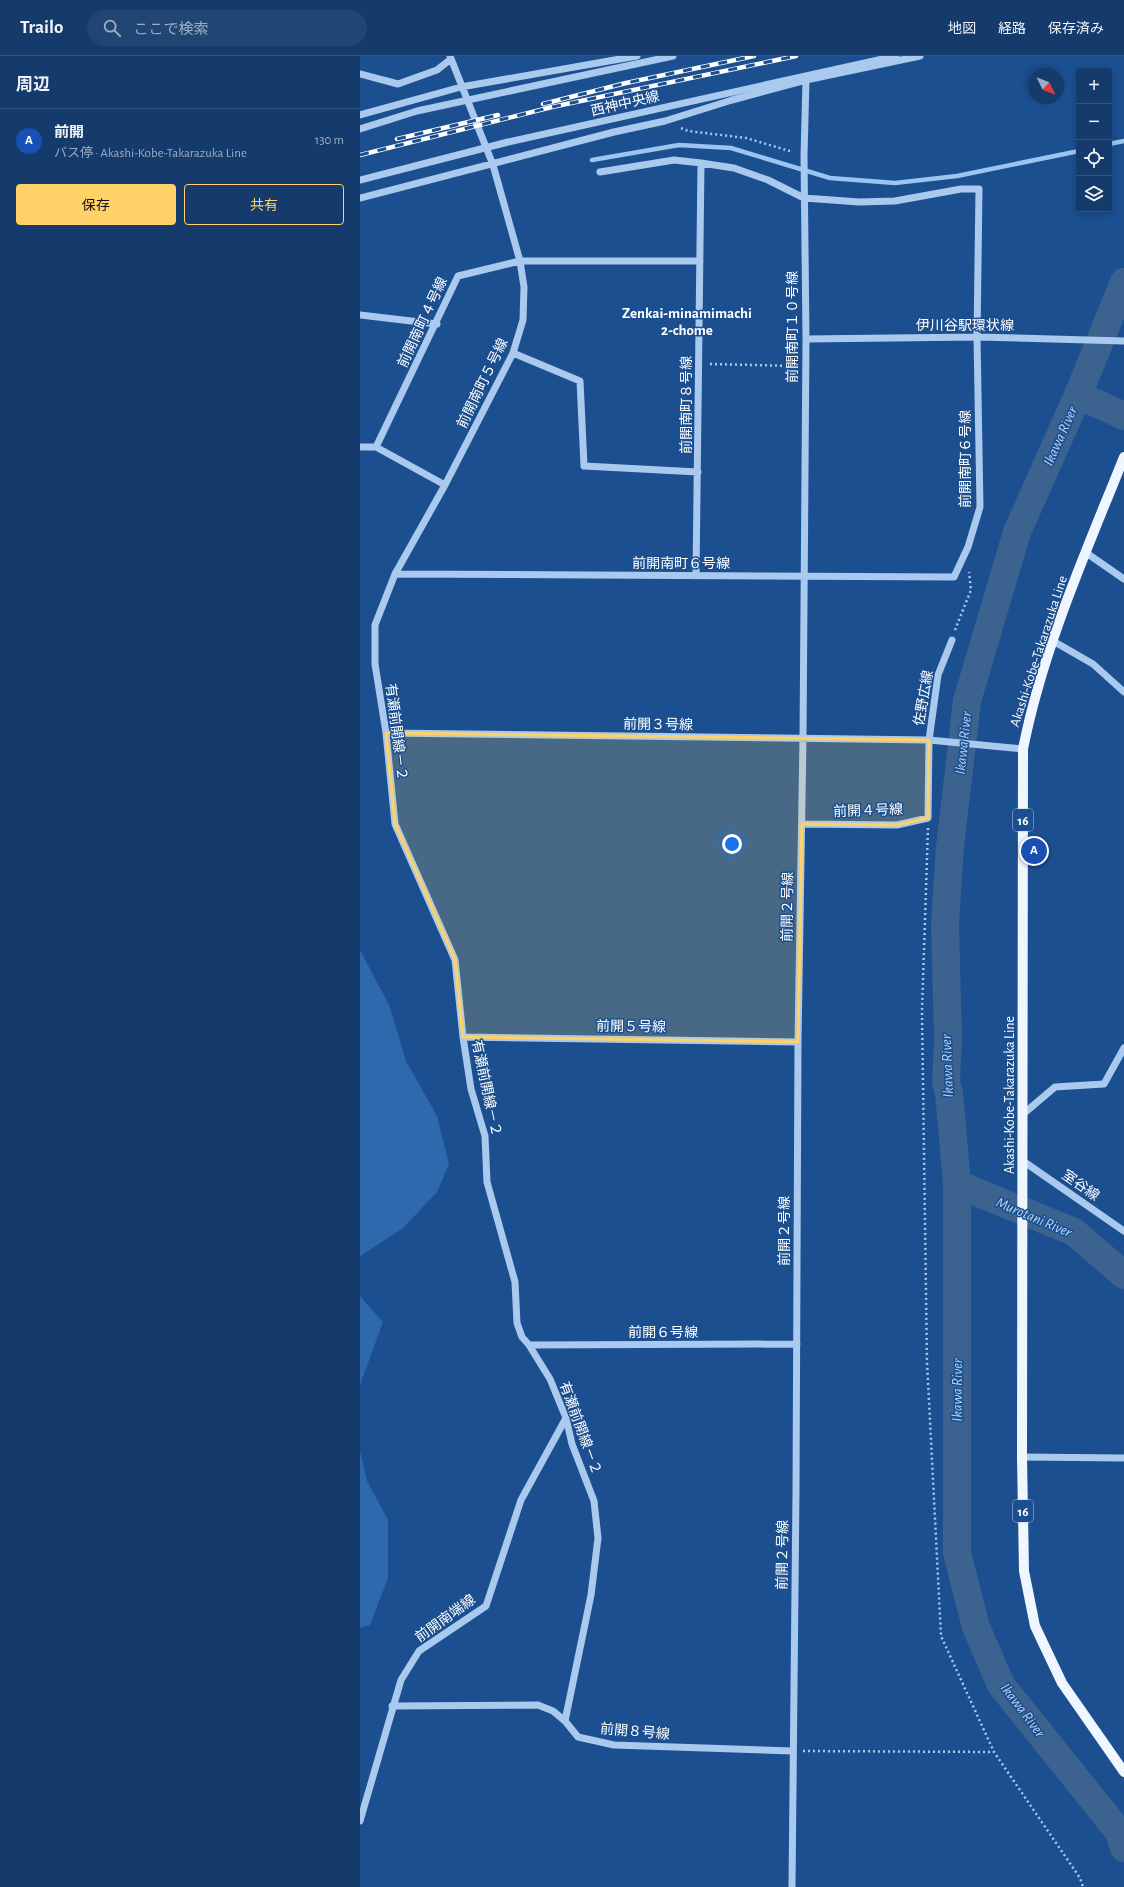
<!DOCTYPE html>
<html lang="ja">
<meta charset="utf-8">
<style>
body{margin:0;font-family:"Alegreya Sans","Noto Sans JP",sans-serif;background:#214673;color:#f1f3f6}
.controls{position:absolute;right:12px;top:12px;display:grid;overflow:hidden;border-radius:4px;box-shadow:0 2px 6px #0003}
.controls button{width:36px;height:36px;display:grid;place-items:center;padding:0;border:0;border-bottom:1px solid #33557e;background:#143b6b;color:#f1f3f6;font:20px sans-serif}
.compass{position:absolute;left:668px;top:12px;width:36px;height:36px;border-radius:50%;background:#143b6b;box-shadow:0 2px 6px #0003;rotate:133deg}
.you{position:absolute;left:372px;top:788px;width:14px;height:14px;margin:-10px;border:3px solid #fff;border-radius:50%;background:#1a73e8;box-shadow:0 0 0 6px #1a73e833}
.badge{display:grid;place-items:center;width:26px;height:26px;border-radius:50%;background:#ffd166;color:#fff;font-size:13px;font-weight:700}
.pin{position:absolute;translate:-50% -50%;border:2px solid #fff;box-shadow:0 1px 4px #0006}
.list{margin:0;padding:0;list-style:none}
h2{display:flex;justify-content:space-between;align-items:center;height:52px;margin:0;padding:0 16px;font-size:17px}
h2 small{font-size:13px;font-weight:400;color:#9dadc1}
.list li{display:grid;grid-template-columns:26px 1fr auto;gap:12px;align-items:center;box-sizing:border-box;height:64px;padding:0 16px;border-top:1px solid #33557e}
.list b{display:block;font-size:15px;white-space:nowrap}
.list p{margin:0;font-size:13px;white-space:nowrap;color:#9dadc1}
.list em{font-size:13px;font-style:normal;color:#9dadc1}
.actions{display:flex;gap:8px;padding:12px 16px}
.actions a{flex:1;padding:9px 0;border:1px solid #ffd166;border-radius:4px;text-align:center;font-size:14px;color:#ffd166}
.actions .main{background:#ffd166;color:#111}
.icon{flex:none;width:22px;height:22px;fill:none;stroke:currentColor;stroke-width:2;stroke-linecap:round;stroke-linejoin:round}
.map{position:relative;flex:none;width:764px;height:1831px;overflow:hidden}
header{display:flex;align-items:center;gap:24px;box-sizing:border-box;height:56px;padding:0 20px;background:#143b6b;border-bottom:1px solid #33557e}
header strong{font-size:19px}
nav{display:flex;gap:22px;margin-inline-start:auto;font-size:14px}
.search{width:280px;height:36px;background:#214673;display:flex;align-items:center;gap:10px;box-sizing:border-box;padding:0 14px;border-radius:22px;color:#9dadc1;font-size:15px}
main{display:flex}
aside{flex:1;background:#143b6b}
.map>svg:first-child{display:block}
.green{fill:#2e69ad}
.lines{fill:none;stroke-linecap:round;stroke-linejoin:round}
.stream{stroke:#9cc4f0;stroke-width:4.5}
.river{stroke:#3c6290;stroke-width:28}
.path{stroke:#a9c9ee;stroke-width:2.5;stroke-dasharray:2 3;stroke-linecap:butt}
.minor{stroke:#a9c9ee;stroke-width:7}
.major{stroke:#f0f6ff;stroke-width:10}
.rail-casing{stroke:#fff;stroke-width:4.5}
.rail{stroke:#1b4f8f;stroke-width:3;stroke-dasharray:9;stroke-linecap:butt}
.minor-bridge{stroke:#a9c9ee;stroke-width:7}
.marked{fill:#ffd166;fill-opacity:0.2;stroke:#ffd166;stroke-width:3;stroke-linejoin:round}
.labels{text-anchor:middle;stroke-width:3;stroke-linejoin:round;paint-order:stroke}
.shield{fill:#1b4f8f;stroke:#bbcadd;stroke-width:1}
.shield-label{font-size:13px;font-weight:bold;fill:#fff}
.street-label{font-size:14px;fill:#fff;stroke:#1b4f8f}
.neighbourhood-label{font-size:15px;font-weight:bold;fill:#fff;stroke:#1b4f8f}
.water-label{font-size:15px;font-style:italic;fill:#b5d3f5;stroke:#1b4f8f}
</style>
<header>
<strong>Trailo</strong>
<div class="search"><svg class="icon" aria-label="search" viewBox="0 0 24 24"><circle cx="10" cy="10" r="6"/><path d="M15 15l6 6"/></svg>ここで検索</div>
<nav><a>地図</a><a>経路</a><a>保存済み</a></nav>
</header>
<main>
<aside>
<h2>周辺<small></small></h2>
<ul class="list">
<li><span class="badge" style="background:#1a4fb4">A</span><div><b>前開</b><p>バス停 · Akashi-Kobe-Takarazuka Line</p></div><em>130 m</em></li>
</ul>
<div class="actions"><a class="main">保存</a><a>共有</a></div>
</aside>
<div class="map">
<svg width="764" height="1831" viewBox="0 0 764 1831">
<rect width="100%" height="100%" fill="#1b4f8f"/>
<!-- green -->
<path class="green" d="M0,894L30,951L46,1005L77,1060L89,1108L77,1136L42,1173L0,1200Z
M0,1240L23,1266L0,1329Z
M0,1395L7,1425L28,1464V1522L10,1569L0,1572Z"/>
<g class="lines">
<!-- stream -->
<path class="stream" d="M749,88L764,85
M232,104L319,89L371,92L470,122L535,127L597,120L719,95"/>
<!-- river -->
<path class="river" d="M764,226L718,339L657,476L607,645L590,791L585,868L588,982L586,1027L589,1037L597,1128V1497L616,1571L641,1629L759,1776L764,1792
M718,339L764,360
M597,1128L714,1176L764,1219"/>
<!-- path -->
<path class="path" d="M321,72L328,75L386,82L433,96
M350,308L435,310
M595,574L611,534L609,516
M568,772L562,955L567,1306L581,1580L634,1696L720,1822L723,1831
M443,1695L634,1696"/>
<!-- minor -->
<path class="minor" d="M90,0L133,109L160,205L164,231L163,264L153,297L85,429L35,518L15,569V608L26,677L35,768L95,904L103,981L111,1033L125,1080L127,1126L155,1226L157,1267L162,1281L169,1289L190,1323L206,1362L212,1388L234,1445L238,1482L231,1539L205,1665
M0,18L38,28L77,14L91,3
M0,59L101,31L277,0
M0,142L254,76L305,65L372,44L446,24L560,0
M0,259L77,268
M446,283L617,281L764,285
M153,297L220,325L224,410L338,416
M0,391H16L85,429
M16,391L98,220L160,205H340
M725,496L764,523
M35,518L594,521L608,491L620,451L617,281L619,133H601L535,145L499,146L444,142L408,124L374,112L341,107L314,104L240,116
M336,520L341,107
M693,585L733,608L764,636
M26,677L569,684L663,693
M442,768L537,769L568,762L569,684L578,619L592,584
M103,981L438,986
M662,1059L695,1031L744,1028L764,992
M663,1105L764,1175
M169,1289L437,1288
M662,1401L764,1402
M32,1650L178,1649L193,1655L205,1665L218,1681L254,1689L432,1695
M0,1765L41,1624L59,1595L126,1550L161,1444L206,1362
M432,1831L436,1435L438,986L443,682L446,283L444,100L446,24"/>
<!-- major -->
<path class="major" d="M764,401C726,496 683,592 663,693L662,1401L664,1515L675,1570L702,1627L764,1716"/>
<defs>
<path id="rail" d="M183,48L266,27L394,0
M37,83L138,59
M0,99L192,51L436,0"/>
</defs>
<!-- rail casing -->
<use href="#rail" class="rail-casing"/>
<!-- rail -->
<use href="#rail" class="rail"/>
<!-- minor-bridge -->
<path class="minor-bridge" d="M0,73L57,55L313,0
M0,124L148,86L536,0"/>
</g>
<!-- marked area -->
<path class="marked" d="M26,677L569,684L568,762L537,769L442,768L438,986L103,981L95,904L35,768Z"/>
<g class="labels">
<!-- shield labels -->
<g class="shield">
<rect x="653" y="753" width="20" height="22" rx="3"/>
<rect x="653" y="1444" width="20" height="22" rx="3"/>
</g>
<g class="shield-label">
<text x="663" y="769">16</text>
<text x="663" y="1460">16</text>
</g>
<!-- street labels -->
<g class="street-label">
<text transform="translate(265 47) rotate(-13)" y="5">西神中央線</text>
<text transform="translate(62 266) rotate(-65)" y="5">前開南町４号線</text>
<text x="605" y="274">伊川谷駅環状線</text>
<text transform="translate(432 271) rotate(-90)" y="5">前開南町１０号線</text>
<text transform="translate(122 327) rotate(-64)" y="5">前開南町５号線</text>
<text transform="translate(326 349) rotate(-90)" y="5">前開南町８号線</text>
<text transform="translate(605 403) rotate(-90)" y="5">前開南町６号線</text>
<text x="321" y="512">前開南町６号線</text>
<text transform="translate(678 595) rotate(-72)" y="5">Akashi-Kobe-Takarazuka Line</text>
<text transform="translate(563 642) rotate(-80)" y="5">佐野広線</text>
<text transform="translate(298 668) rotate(1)" y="5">前開３号線</text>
<text transform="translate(37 676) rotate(83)" y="5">有瀬前開線－２</text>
<text transform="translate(508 754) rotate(-2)" y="5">前開４号線</text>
<text transform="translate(427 851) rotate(-89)" y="5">前開２号線</text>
<text transform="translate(271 970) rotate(1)" y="5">前開５号線</text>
<text transform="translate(127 1032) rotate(78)" y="5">有瀬前開線－２</text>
<text transform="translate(649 1039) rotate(-90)" y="5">Akashi-Kobe-Takarazuka Line</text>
<text transform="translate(721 1129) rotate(35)" y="5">室谷線</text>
<text transform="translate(424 1175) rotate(-90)" y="5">前開２号線</text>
<text x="303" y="1281">前開６号線</text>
<text transform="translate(221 1372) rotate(70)" y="5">有瀬前開線－２</text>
<text transform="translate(422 1499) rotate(-89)" y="5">前開２号線</text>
<text transform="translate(85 1562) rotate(-36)" y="5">前開南端線</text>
<text transform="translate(275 1675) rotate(5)" y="5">前開８号線</text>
</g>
<!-- neighbourhood labels -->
<g class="neighbourhood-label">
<text x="327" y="262">Zenkai-minamimachi<tspan x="327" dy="17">2-chome</tspan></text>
</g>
<!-- water labels -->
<g class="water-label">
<text transform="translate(700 380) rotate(-66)" y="5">Ikawa River</text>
<text transform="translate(603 687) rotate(-84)" y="5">Ikawa River</text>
<text transform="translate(587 1010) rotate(-92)" y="5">Ikawa River</text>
<text transform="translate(674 1161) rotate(23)" y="5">Murotani River</text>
<text transform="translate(597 1334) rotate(-90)" y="5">Ikawa River</text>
<text transform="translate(663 1654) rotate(53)" y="5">Ikawa River</text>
</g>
</g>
</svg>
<div class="controls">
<button>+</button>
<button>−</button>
<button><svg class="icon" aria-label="locate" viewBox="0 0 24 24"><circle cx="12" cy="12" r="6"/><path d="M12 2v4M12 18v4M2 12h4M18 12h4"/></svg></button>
<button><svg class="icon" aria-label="layers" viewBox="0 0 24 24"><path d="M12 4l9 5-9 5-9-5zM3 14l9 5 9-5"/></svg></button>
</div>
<svg class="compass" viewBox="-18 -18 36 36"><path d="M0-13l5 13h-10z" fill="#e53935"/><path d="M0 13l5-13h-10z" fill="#9dadc1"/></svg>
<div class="you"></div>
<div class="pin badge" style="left:674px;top:795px;background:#1a4fb4">A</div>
</div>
</main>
